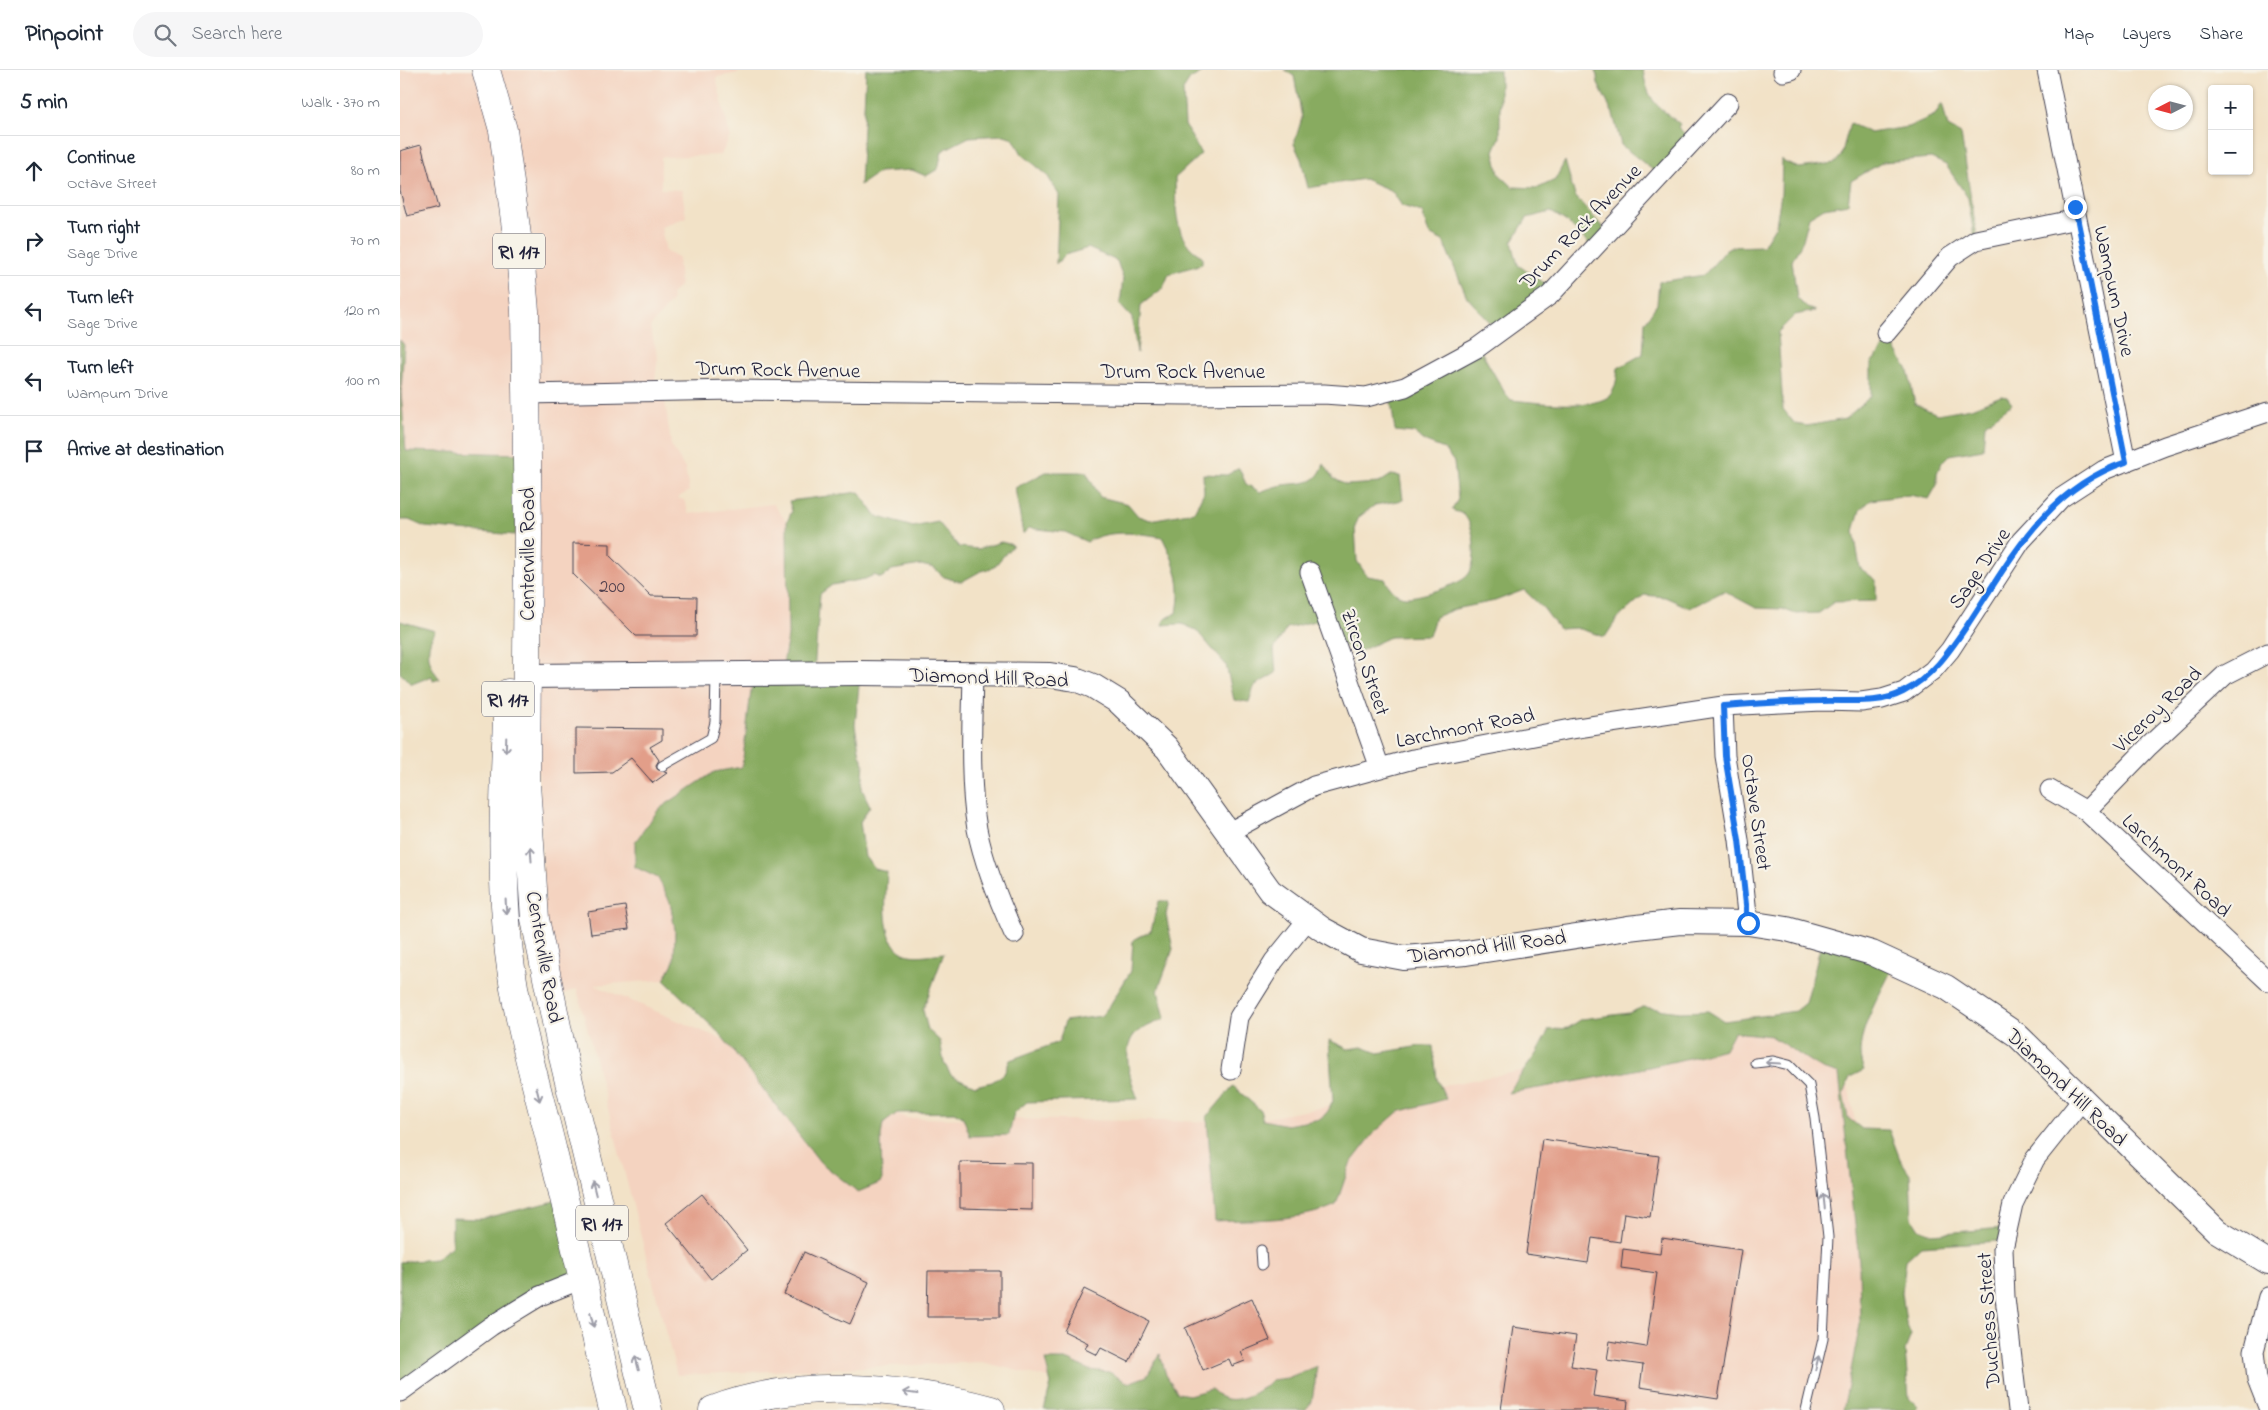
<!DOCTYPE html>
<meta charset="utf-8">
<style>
body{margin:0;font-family:"Indie Flower",sans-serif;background:#f6f6f7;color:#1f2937}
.controls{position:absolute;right:15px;top:15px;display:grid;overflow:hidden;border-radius:5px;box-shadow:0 1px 4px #0004}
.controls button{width:45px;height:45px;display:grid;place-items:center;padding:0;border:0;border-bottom:1px solid #e0e1e3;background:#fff;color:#1f2937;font:25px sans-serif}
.compass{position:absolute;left:1748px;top:15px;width:45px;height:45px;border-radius:50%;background:#fff;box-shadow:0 1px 4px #0004;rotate:264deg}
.stop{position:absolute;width:15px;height:15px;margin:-11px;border:4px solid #1a73e8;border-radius:50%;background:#fff}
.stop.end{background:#1a73e8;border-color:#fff;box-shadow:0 1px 5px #0008}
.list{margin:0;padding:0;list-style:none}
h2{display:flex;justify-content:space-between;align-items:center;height:65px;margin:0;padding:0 20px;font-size:21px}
h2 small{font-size:16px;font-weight:400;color:#747a83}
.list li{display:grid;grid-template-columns:32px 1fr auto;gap:15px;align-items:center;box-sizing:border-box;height:70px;padding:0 20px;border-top:1px solid #e0e1e3}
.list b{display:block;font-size:19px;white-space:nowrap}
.list p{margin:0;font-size:16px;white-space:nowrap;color:#747a83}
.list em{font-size:16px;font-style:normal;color:#747a83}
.icon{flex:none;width:28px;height:28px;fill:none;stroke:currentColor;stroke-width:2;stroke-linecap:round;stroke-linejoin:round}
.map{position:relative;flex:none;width:1868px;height:1340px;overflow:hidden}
header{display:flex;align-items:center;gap:30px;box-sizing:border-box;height:70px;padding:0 25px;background:#fff;border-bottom:1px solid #e0e1e3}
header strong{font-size:24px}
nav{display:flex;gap:28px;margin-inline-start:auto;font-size:18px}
.search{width:350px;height:45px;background:#f6f6f7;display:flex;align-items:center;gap:12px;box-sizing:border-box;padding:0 18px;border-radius:28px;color:#747a83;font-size:19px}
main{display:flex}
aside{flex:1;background:#fff}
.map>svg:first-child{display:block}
.built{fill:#f4d3c0}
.forest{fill:#88ab60;stroke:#55664e}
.building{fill:#e29e89}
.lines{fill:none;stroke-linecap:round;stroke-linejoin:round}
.service-casing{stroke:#413f50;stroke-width:11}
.minor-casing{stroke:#413f50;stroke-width:21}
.tertiary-casing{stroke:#413f50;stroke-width:26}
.primary-casing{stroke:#413f50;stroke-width:29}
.motorway-casing{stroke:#413f50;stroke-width:29}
.service{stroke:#fff;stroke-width:9}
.minor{stroke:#fff;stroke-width:19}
.tertiary{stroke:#fff;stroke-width:24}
.primary{stroke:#fff;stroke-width:28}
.motorway{stroke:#fff;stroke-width:28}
.oneway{stroke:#9c9ca7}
.route{stroke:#1a73e8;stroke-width:6}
.labels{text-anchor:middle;stroke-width:4.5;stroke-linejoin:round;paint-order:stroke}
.number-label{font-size:19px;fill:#52414e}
.shield{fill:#f7f3e8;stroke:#62616f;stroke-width:1}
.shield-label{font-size:20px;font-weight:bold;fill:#22223b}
.street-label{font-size:21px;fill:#22223b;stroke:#f7f3e8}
</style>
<header>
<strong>Pinpoint</strong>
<div class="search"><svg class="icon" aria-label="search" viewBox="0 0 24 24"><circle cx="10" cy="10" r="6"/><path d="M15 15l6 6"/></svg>Search here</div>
<nav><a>Map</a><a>Layers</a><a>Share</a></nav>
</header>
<main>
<aside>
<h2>5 min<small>Walk · 370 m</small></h2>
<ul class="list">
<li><svg class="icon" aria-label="ahead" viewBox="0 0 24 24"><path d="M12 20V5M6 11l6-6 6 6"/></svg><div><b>Continue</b><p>Octave Street</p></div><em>80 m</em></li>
<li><svg class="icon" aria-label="right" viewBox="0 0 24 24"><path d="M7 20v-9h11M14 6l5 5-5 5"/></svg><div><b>Turn right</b><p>Sage Drive</p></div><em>70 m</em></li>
<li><svg class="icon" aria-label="left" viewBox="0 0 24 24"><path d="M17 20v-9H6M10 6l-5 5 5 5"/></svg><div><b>Turn left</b><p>Sage Drive</p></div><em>120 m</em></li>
<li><svg class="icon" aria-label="left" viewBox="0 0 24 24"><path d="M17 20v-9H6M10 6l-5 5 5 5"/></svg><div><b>Turn left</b><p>Wampum Drive</p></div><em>100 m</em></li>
<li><svg class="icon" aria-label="arrive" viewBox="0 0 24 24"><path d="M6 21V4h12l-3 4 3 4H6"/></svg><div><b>Arrive at destination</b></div></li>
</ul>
</aside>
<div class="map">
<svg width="1868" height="1340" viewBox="0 0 1868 1340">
<rect width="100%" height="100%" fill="#f7f3e8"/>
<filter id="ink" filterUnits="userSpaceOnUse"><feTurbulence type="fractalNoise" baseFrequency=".02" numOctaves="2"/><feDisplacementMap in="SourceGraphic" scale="10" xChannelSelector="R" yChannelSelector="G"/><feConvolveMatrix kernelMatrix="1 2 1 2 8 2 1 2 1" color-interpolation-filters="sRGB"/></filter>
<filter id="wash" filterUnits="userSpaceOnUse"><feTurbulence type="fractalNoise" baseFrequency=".0096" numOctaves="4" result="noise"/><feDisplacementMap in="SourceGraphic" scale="20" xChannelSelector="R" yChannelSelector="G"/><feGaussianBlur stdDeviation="1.12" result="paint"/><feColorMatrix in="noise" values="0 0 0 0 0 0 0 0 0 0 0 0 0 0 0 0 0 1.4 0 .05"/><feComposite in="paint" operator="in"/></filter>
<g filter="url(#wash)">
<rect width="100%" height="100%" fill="#f2e2c7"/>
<!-- built -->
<path class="built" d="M0,0H340L339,3L316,7L330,66L321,85L261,87V119L282,120L286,147L261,157L266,182L278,187L280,216L271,224L272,231L250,257L258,287L254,318L264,323L271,375L285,399L289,421L277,428L284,430L289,444L373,434L387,452L388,566L382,600L353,604L342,698L314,702L259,739L236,772L235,797L258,808L270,832L275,860L274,891L264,910L194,915L507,1048L844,1052L1435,943L1483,1205L1455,1340H779L582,1292L277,1305L177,919L151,928L148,917L124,384L6,381L1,322L4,275L0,270Z"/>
<!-- forest -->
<path class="forest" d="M466,0H806L790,9L783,20L785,55L801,84L775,108C776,135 773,172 802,186V194L769,204L763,218L741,235L737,283L732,248L720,235L723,208L717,191L688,178L665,185L656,194L659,125L647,105L622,84L613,68L604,65L569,67L542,81L538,99L526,106L512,100L479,102L460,115Z
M884,0H1100V67L1094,81L1099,104L1113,117L1138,118L1155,110L1165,91L1175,126L1207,162L1193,178L1167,152L1151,142L1127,148L1112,172L1118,195L1154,220L1097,260L1067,227L1043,171L1029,164L1022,142L1002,136L992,121L964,109L908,118L901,89L894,74L902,48L894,6Z
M1196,0H1243C1248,32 1256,35 1280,54L1278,57L1293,72L1259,105L1221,75L1213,44L1198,14Z
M1542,33L1548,57L1561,64L1577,167L1574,166L1568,128L1546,95L1531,88L1483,92L1451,111L1448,134L1424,138L1409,147L1403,170L1392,191L1397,228L1407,238L1415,241L1395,245L1378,262L1383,339L1395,354L1407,356L1445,349L1471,326V293L1490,270L1508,300L1515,334L1537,344L1571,338L1601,326L1607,327L1612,334L1585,354L1583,379L1549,385L1542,392L1537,403V415L1529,429L1509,425L1471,430L1460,440L1454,461L1460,498L1476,510V531L1434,532L1419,543L1396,544L1382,539L1356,538L1324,521L1290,538L1265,527L1244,525L1217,549L1205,567L1177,558L1159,559L1144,539L1124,520L1095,531L1055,539L1035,547L1029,566L990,567L954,584L915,551L887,558L874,579L876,603L854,616L849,632L834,630L826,595L796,560L782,554L762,555L764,550L777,542C783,514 775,492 762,467C740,463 707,459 687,472L665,462L628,458L623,464L615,418L646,402H686L700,427L728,434L738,446L750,450L794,442L804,422L803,404L827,405L839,398L846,414L860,422C868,419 875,416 883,415C904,412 916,416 924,394L933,408L946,415L979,413L991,405L1000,406L1003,430L975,435L959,447L955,456L957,491L967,506L985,509C989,517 995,526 1005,527C1017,528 1059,515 1067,506C1078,495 1076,455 1063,444C1060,442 1055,442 1052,440L1058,429L1054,392L1044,379L1026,372L1014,363L995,361L990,324L1078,276L1105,323L1111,330C1134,332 1189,340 1208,327C1216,321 1217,307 1218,298L1243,284L1245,252L1257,234L1259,212L1304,205L1329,177L1363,176L1376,155L1381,124L1382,89L1384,92L1399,98L1435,93L1441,86L1450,53L1470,63L1508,57L1535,45Z
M0,270L4,275L1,322L6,381L124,384L115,465L25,457L9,450H0Z
M459,422L476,446L513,457L538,452L559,477L578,479L601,472L613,475L593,498L581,501L561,512L544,507L534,498L521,495L492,500L481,508L474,505L465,509L432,515L420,524L414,602L460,606L455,655L460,685L464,693L462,719L470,736L460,752L465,787L475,799L487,802C486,825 479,878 509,885C519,887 533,884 544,883L523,940L528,960L540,971L544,993L551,1005L575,1016L592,1012L604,1004L610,990L659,972L665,951L701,946L710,935L731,901L733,870L751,861L758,831H769L766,845L773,879L758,920L765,948C757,953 740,958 734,965C721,981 731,1012 738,1029L627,1032L614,1043L609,1065L570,1066L563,1047L554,1042L497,1043L483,1054L481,1066L482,1112L458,1122L420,1092L320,964L264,910L274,891L275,860L270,832L258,808L235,797V772L259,739L314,702L342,697L353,604L382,600L388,566L387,452L392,441L389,431Z
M0,551L35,561C25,577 27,594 40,609L33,611L32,606L12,614L0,603Z
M1422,870L1493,897C1481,924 1449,972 1464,1000L1450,1007L1443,1024L1448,1048L1462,1059L1489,1060L1500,1089L1510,1104L1512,1148L1519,1159L1532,1164L1603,1158L1599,1171L1521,1176L1506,1190L1502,1222L1506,1253L1511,1265L1505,1280L1509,1328L1517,1336L1516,1340H1443L1460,1255L1459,1191L1439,1004L1422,999L1371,966L1334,962L1325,979C1252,998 1178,1012 1108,1023L1136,984L1149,960L1168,958L1182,949L1229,943L1243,937L1280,942L1308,941L1324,951L1396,941L1406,933Z
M929,970L948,979L962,977L978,983L1020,976H1033L1037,1009L1046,1029L998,1042L975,1062L950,1094L936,1135C900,1152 854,1149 815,1151L807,1047L833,1016L860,1040L863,1050L887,1055L921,1049L928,1041L933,1031Z
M159,1130L179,1207L0,1322V1192L36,1189L52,1176V1148L81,1149Z
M760,1284L766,1305L778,1323L789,1325L811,1319C814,1321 817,1325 821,1327C836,1335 861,1322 871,1310L887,1308L917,1296L912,1332L905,1340H644L651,1314L645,1290H669L689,1300L709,1302L728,1313L747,1306Z"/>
<g id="blocks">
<!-- building -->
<path class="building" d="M21,75L38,138L7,146L0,121V81Z
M173,473L210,474V486L251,526L297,527L296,566H236L173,504Z
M176,658L262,659V670L250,677L259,690L256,695L257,699L267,703L253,713L231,688L212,702L176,703Z
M225,836L229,859L191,864L188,842Z
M1142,1069L1259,1086L1250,1147L1224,1143L1220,1172L1192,1168L1188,1193L1126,1184Z
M560,1092L632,1093V1140L560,1138Z
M302,1124L347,1180L311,1209L266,1153Z
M1262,1168L1341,1180L1318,1329L1240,1317L1243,1295L1207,1290L1210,1271L1246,1277L1257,1203L1221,1198L1223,1179L1260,1184Z
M404,1182L469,1212L450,1254L384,1224Z
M528,1201H600V1247H527Z
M684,1219L749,1251L729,1292L701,1278L697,1285L685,1279L688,1273L664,1261Z
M852,1228L870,1270L841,1282L845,1291L832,1296L829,1289L803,1300L785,1258Z
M1113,1257L1176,1266L1171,1296L1197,1300L1193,1326L1228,1331L1227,1340H1101Z"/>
</g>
</g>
<g filter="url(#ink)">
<use href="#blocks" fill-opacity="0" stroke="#413f50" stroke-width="1"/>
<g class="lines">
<defs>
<path id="service" d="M262,696L311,668L315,652L316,604
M1355,993L1373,991L1389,995L1409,1015L1415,1048L1428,1167L1423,1269L1406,1340
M861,1180L862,1195"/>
<path id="minor" d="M1647,0L1726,392
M1383,2L1391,0
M1486,263L1550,187L1576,170L1677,149
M126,324L334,320L788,325L924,324L966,327L1005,317L1077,278L1150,225L1328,33
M910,502L980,698
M573,605C572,652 569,713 577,759C584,795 599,831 614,864
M1323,636L1325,686L1339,770L1348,853
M1650,720L1686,741L1868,911
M1686,741L1749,676L1825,605L1868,583
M829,762L914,716L1013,689L1171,659L1323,636L1422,631L1461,632L1482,629L1504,622L1533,600L1550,580L1621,471L1661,428L1704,400L1765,376L1868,342
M831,1000L839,947L874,891L908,849
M1868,1227L1854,1281L1857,1309L1868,1337
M0,1322L91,1256L140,1226L182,1209
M1618,1340L1605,1227L1603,1179L1613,1134L1635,1089L1682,1030"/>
<path id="tertiary" d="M127,606L459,603L650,605L675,609L693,616L719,632L767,678L870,821L922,859L961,880L1004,888L1066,883L1228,858L1280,852L1348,853L1387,859L1472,883L1546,917L1617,965L1817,1161L1868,1192"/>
<path id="primary" d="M86,0L103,60L121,196L125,241L128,463L126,714L135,849L164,991L248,1340
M108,623C105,709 99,797 109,883C117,951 137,1016 153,1082C174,1168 193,1254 213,1340"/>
<path id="motorway" d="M313,1340C397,1307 507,1317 591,1340"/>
</defs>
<!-- service casing -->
<use href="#service" class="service-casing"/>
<!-- minor casing -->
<use href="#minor" class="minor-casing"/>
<!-- tertiary casing -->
<use href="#tertiary" class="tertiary-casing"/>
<!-- primary casing -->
<use href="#primary" class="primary-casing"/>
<!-- motorway casing -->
<use href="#motorway" class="motorway-casing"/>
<!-- service -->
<use href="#service" class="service"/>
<!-- minor -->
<use href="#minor" class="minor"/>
<!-- tertiary -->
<use href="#tertiary" class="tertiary"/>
<!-- primary -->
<use href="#primary" class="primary"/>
<!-- motorway -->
<use href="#motorway" class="motorway"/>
</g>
<!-- one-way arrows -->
<defs><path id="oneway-shaft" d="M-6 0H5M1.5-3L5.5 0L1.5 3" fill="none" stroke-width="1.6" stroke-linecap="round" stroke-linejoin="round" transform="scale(1.25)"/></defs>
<g class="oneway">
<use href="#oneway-shaft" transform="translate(106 675) rotate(92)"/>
<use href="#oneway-shaft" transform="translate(131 784) rotate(-94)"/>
<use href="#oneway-shaft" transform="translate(106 837) rotate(87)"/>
<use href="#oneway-shaft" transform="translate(1373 993) rotate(-177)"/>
<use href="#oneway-shaft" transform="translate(138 1024) rotate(76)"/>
<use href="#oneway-shaft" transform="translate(194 1118) rotate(-104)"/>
<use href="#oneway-shaft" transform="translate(1424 1131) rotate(-96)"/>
<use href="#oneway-shaft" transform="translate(192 1250) rotate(76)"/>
<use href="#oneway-shaft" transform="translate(237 1293) rotate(-104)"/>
<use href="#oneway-shaft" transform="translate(1417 1293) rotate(-76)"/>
<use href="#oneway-shaft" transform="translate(510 1323) rotate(-172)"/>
</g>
</g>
<g class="lines" filter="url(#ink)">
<!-- route -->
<path class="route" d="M1348,853L1339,770L1325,686L1323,636C1356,634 1388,631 1421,631C1449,630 1478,635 1503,622C1531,608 1549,582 1566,557C1610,491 1645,419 1726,392L1675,137"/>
</g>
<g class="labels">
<!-- number labels -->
<g class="number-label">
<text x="212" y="522">200</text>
</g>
<!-- shield labels -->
<g class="shield">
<rect x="93" y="163.5" width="52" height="35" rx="4"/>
<rect x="82" y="611.5" width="52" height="35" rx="4"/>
<rect x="176" y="1135.5" width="52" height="35" rx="4"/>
</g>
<g class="shield-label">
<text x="119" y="188">RI 117</text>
<text x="108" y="636">RI 117</text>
<text x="202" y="1160">RI 117</text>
</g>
<!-- street labels -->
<g class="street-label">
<text transform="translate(1180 156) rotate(-46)" y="7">Drum Rock Avenue</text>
<text transform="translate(1715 221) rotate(78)" y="7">Wampum Drive</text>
<text transform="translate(378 299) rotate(1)" y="7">Drum Rock Avenue</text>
<text x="783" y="308">Drum Rock Avenue</text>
<text transform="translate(127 484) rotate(-90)" y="7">Centerville Road</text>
<text transform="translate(1579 498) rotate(-56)" y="7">Sage Drive</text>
<text transform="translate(966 592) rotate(71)" y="7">Zircon Street</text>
<text transform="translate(589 607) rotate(2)" y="7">Diamond Hill Road</text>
<text transform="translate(1757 639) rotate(-44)" y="7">Viceroy Road</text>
<text transform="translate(1065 657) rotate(-11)" y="7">Larchmont Road</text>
<text transform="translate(1357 742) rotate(82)" y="7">Octave Street</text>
<text transform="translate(1777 795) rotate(43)" y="7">Larchmont Road</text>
<text transform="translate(1087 876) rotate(-7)" y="7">Diamond Hill Road</text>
<text transform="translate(145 887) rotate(80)" y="7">Centerville Road</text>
<text transform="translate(1667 1017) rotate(44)" y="7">Diamond Hill Road</text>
<text transform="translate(1588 1250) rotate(-94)" y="7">Duchess Street</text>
</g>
</g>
</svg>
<div class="controls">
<button>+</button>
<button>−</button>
</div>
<svg class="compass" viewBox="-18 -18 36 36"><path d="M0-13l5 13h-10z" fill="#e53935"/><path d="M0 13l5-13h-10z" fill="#747a83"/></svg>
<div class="stop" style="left:1348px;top:853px"></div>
<div class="stop end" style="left:1675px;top:137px"></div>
</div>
</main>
